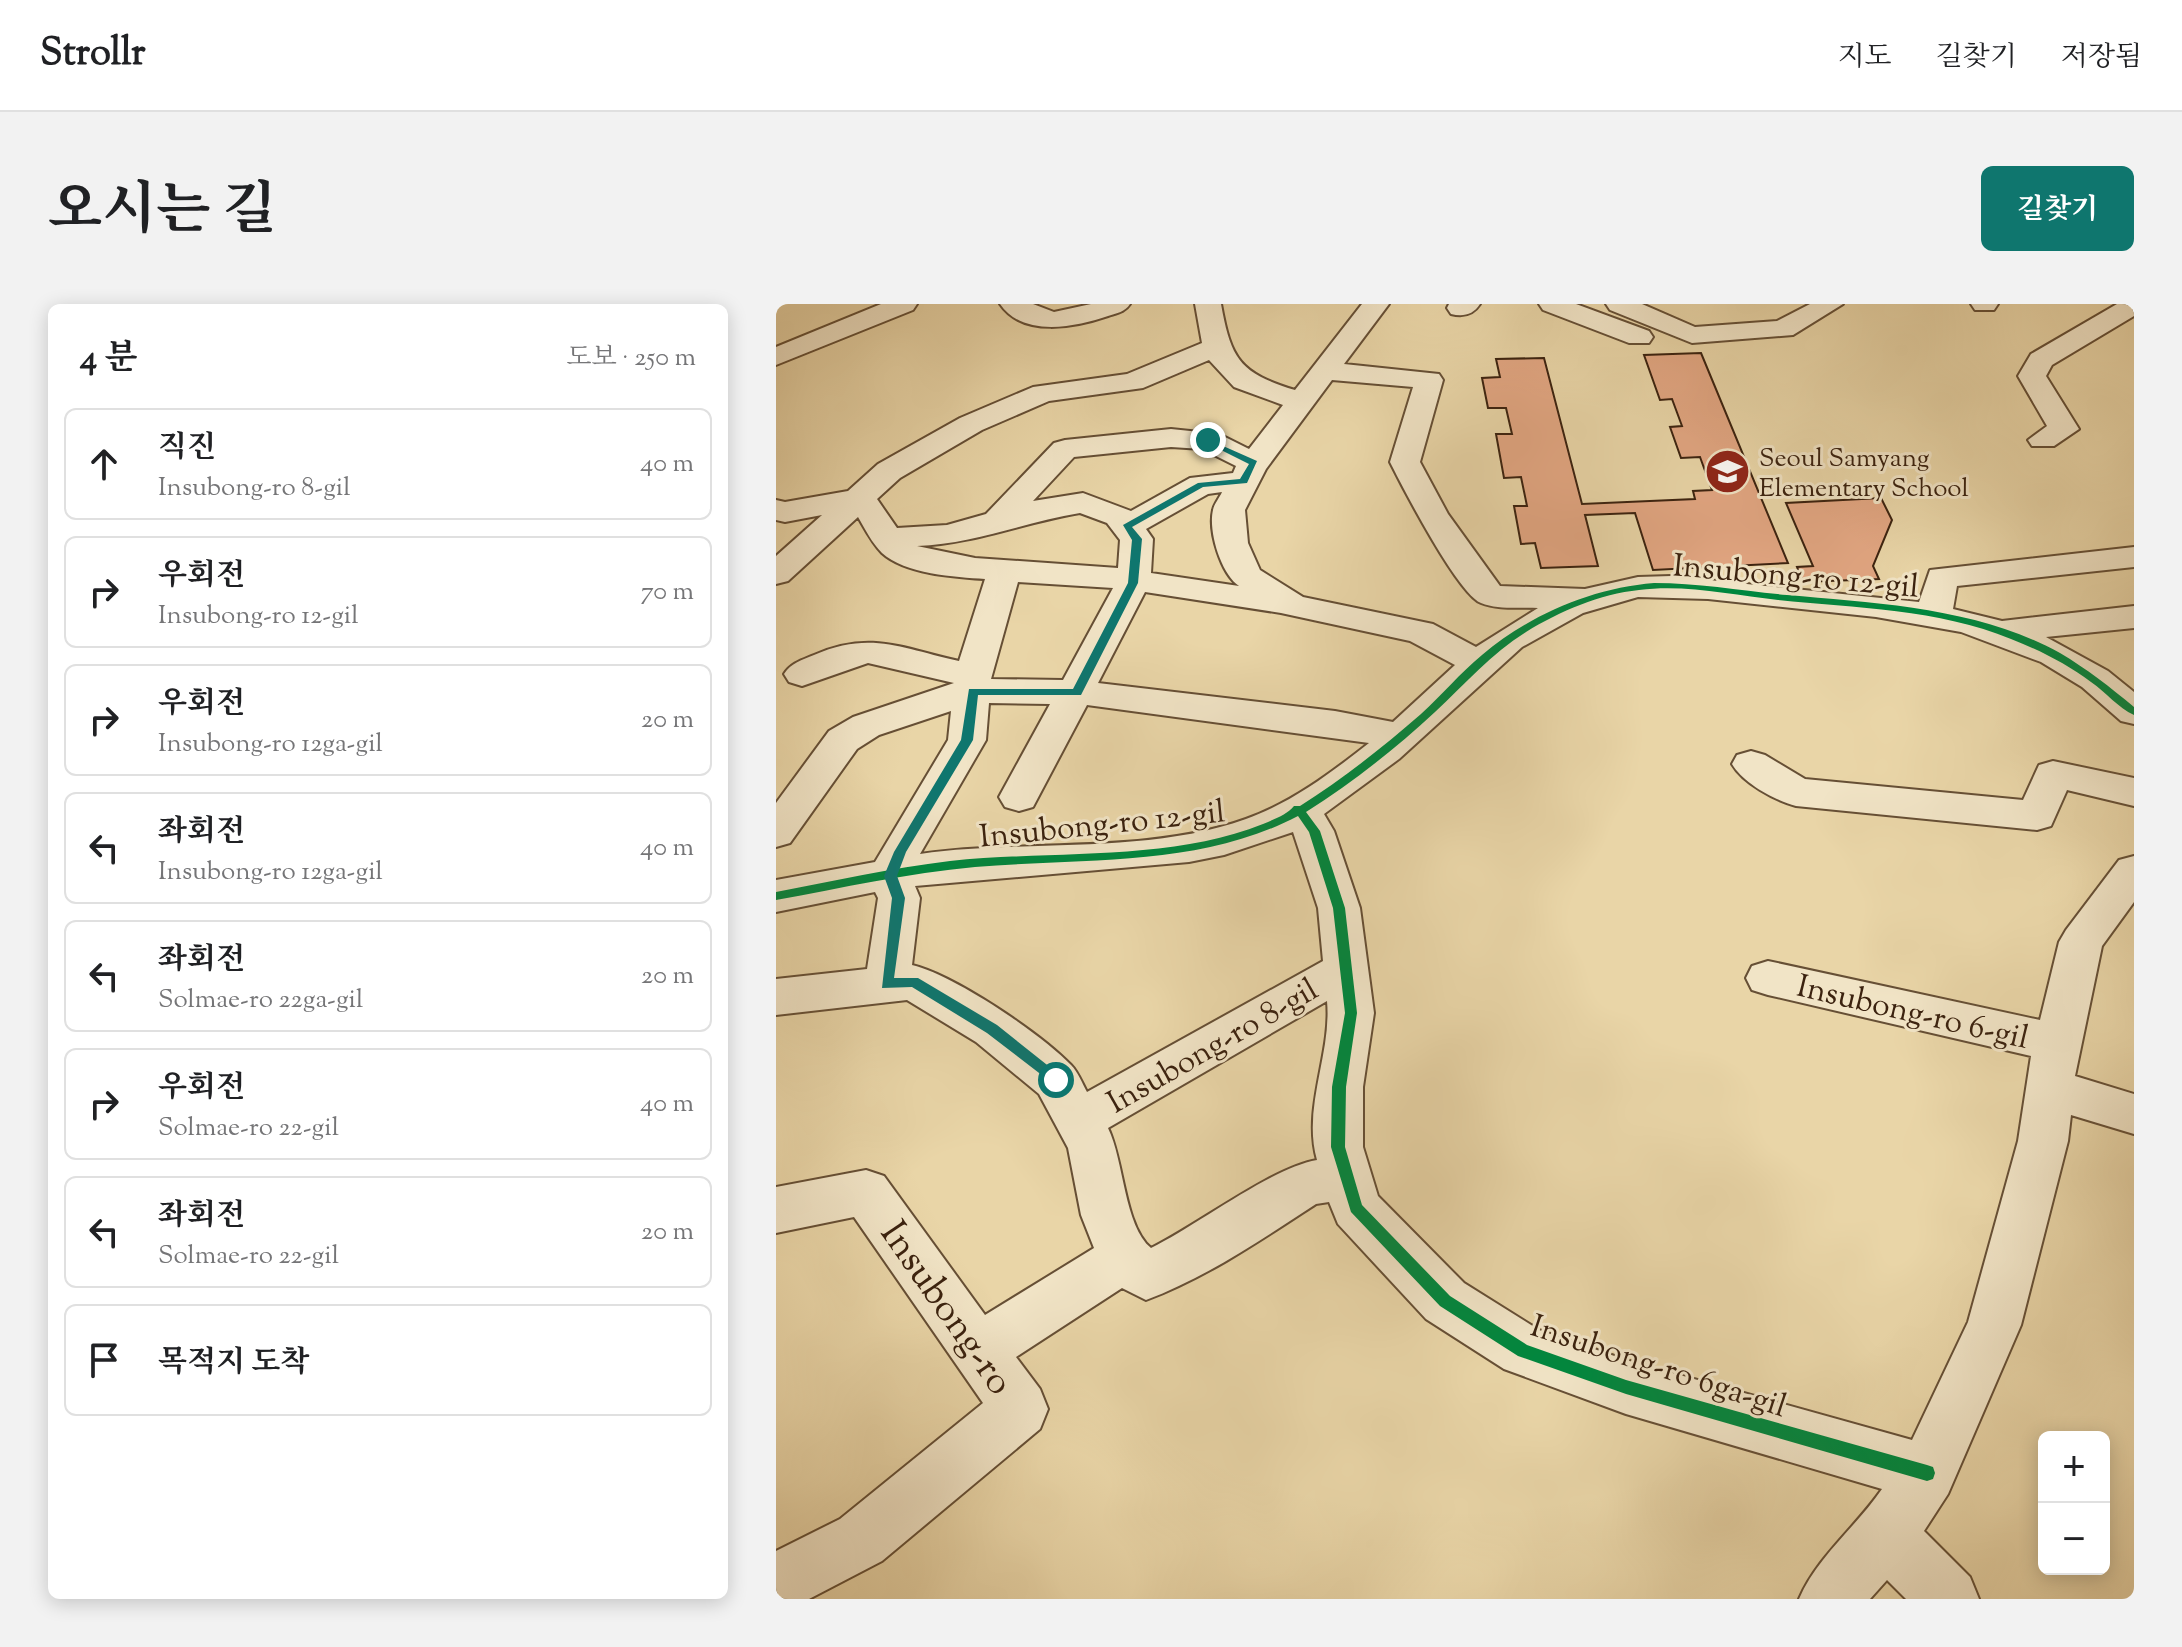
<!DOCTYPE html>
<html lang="ko">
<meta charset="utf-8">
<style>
body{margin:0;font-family:"Sorts Mill Goudy","Noto Serif KR",serif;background:#f2f2f2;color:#202124}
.controls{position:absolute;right:24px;bottom:24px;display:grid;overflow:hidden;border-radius:12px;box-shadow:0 4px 20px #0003}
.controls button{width:72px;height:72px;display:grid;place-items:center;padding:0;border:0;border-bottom:2px solid #e0e0e0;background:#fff;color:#202124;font:40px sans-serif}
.stop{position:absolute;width:24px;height:24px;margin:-18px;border:6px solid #0f766e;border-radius:50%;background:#fff}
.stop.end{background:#0f766e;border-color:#fff;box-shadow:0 2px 8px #0008}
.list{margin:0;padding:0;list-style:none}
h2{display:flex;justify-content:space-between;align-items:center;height:104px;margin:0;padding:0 32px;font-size:34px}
h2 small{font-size:26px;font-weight:400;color:#757577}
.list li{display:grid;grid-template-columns:52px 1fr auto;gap:24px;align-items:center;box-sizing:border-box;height:112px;margin:0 16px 16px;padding:0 16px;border:2px solid #e0e0e0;border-radius:12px}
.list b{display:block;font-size:30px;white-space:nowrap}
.list p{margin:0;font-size:26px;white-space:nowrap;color:#757577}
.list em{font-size:26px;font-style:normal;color:#757577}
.icon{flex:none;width:44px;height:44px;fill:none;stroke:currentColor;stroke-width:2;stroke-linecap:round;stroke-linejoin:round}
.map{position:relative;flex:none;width:1358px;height:1295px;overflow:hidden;border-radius:12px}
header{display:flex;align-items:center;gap:48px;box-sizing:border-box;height:112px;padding:0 40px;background:#fff;border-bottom:2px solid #e0e0e0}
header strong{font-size:38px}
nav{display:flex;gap:44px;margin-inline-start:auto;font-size:28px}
.intro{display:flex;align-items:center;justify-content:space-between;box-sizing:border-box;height:192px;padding:0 48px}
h1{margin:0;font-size:56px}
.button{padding:20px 36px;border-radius:12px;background:#0f766e;color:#fff;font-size:28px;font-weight:700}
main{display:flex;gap:48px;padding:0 48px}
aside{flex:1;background:#fff;border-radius:12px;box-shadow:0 4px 20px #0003}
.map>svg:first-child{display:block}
.building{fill:#e2a682;stroke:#3b220f;stroke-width:2}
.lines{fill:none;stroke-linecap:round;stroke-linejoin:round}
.minor-casing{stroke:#664f35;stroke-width:4}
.minor{fill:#f1e4c6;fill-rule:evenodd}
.cycleway-casing{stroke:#f1e4c6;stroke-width:5}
.cycleway{fill:#00873e;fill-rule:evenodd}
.route{fill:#0f766e}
.labels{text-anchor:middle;stroke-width:6;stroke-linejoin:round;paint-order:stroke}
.far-poi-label{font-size:26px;fill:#3b220f;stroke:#f1e4c6;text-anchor:start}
.street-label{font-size:32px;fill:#3b220f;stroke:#f1e4c6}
.near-street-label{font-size:38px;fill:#3b220f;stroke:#f1e4c6}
</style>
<header>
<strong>Strollr</strong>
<nav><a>지도</a><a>길찾기</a><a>저장됨</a></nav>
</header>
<div class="intro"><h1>오시는 길</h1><a class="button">길찾기</a></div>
<main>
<aside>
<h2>4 분<small>도보 · 250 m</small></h2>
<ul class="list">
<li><svg class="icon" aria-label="ahead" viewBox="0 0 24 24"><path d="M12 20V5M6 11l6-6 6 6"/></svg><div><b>직진</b><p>Insubong-ro 8-gil</p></div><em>40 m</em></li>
<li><svg class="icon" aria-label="right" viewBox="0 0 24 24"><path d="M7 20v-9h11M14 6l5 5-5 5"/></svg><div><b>우회전</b><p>Insubong-ro 12-gil</p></div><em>70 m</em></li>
<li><svg class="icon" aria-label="right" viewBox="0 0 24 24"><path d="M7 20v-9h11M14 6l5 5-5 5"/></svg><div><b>우회전</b><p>Insubong-ro 12ga-gil</p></div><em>20 m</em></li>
<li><svg class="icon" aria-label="left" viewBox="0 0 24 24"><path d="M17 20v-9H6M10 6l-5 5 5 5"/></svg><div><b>좌회전</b><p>Insubong-ro 12ga-gil</p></div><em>40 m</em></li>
<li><svg class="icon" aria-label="left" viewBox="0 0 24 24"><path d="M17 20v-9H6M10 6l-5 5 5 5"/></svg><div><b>좌회전</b><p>Solmae-ro 22ga-gil</p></div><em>20 m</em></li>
<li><svg class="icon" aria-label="right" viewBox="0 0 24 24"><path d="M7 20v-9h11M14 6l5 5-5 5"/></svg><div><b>우회전</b><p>Solmae-ro 22-gil</p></div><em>40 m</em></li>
<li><svg class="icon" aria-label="left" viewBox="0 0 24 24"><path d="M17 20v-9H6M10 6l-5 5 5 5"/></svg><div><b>좌회전</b><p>Solmae-ro 22-gil</p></div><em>20 m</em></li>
<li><svg class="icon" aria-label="arrive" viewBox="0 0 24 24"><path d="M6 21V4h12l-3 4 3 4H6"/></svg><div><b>목적지 도착</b></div></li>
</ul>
</aside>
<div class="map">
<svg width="1358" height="1295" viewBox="0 0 1358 1295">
<rect width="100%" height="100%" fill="#e9d5a7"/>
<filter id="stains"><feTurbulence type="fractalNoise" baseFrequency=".0025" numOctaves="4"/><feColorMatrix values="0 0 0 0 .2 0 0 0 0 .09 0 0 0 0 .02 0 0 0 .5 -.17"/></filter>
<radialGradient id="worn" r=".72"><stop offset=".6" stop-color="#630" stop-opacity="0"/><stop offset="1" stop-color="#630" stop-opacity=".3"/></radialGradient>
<!-- building -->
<path class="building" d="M925,49L1012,259L877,266L859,209L809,211L822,262L765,264L759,239L745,240L738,202H751L745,173L728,174L720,130H736L730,104H712L706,74L724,73L720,55L768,54L806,200L919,195L917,187L936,186L924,153L905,154L894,123L906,122L896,95L884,96L868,51Z
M1105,194L1116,216L1097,262L1103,275L1027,278L1021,263L1037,262L1010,199Z"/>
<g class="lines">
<defs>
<path id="minor" d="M105,0H141L137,6L0,61V43Z
M224,0H257L278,8L315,0H354C349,8 341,9 332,12C300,23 247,34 224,0Z
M419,0H445C455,56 464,69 519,86L586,0H613L568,60L663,70L667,76L644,158L672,210L724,282L809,285L862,273L895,272L1143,298L1154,266L1358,243V263L1181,282L1177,305L1226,317L1358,302V324L1270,333L1332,367L1358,388V420L1345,417L1306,383L1265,358L1185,328L1100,313L932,295L862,293L807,309L746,343L623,455L548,510L558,527L584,604L598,709L587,783V843L602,892L688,979L763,1026L850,1056L1136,1136L1192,1018L1242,837L1255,752L992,691L976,686L970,674L976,662L992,657L1264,716L1283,638L1290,626L1343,556L1358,552V598L1326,642L1299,772L1358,790V830L1295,811L1292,837L1245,1021L1172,1190L1148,1227L1194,1273L1203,1295H1130L1111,1276L1094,1295H1023C1041,1253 1080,1223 1106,1185L850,1110L728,1065L650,1015L562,920L553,898L540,900C485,936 431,973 370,996L346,984L240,1053L264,1085L272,1105L264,1125L106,1257L33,1295H0V1247L64,1215L207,1099L78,913L0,929V883L90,866L108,872L209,1011L318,944L305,911L292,844L263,790L200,738L131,696L0,711V675L91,665L102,594L99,588L0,608V576L99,558L172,436L175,407L103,431L81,445L14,539L0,543V499L53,427L77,413L178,379L92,359L26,382L13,378L8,370C15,359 26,356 38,351C95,326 127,345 183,357L209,275C179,273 129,270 106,249C96,239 89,225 82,213L12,277L0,280V252L46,211L9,218L0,216V196L9,198L72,187L102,160L184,114L257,83L351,70L426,39ZM433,56L458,83L507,101L473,145L443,130L395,125L289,136L278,139L210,210L171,221L121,224L101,195L124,174L206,126L273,97L367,84ZM556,76L637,83L614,158C627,184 682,290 705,299C722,306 744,303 762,304L700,343L657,320L527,293L484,266L472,239L469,206L490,165ZM395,143L426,145L460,162L457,169L414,174L355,207L307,189L257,197L298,153ZM446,188C444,193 438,200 437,206C432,227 445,270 463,282L375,269L377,235L370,225L432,190ZM304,209L331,219L344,236L342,264L199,254L141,242C197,240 249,218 304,209ZM242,278L337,284L287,376L215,375ZM369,288L505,309L634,337L679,361L617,418L559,407L322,379ZM213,399L274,400L223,493L229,503L243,507L257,503L311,401L593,439C555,469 515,499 470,515C370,551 248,535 144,550L210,436ZM517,528L542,604L547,657L311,788C306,779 302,768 295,761C264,729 178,671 136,661L144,594L139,582L413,558L448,551ZM551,697C556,750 526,803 541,856C495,864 422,921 375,944C348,922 348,856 332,824Z
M673,0H704C697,11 687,13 675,10L671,4Z
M763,0H800L873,27L877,33L873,39H853L767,6Z
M830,0H866L919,23L1001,17L1034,0H1067L1017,31L916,39L834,6Z
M1195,0H1222L1218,6H1199Z
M1341,0H1358V12L1276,61L1270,72L1303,125L1278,142H1256L1252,136L1271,122L1242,72L1255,50Z
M975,447L989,451L1029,475L1247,496L1263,461L1277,457L1358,474V502L1291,486L1275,522L1261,526L1020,502C998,496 967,479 956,460L961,451Z"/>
</defs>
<!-- minor casing -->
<use href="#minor" class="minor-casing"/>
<!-- minor -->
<use href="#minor" class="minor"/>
<defs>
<path id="cycleway" d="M878,279C923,279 967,287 1011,291C1102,299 1203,304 1284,349C1311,365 1334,383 1358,403V411C1342,404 1330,388 1315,378C1291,360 1263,346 1235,335C1163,305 1079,304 1002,296C957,291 909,280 863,286C824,290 784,307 750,328C715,350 689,380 659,408C619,445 576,479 530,508L544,527L569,604L581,709L570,783L569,843L586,901L674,992L751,1041L850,1076L1151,1161L1157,1163L1159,1169L1157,1175L1151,1177L850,1090L742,1052L664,1002L575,908L555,843L556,783L569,709L557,604L533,528L522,512C423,564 306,554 199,563C132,569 66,584 0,596V588C58,577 115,564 174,557C274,546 393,558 487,520C498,515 511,511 518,502H524C567,475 607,443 645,410C666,391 684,369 706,351C753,311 816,284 878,279Z"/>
</defs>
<!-- cycleway casing -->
<use href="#cycleway" class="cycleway-casing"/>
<!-- cycleway -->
<use href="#cycleway" class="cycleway"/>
</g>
<!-- route -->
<path class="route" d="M429,134L481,157L471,179L427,183L356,223L366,235L362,279L305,391H202L197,436L130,548L121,572L129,594L118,674H142L221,721L285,772V781L280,782L211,729L136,683L106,684L116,594L108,572L118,548L185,436L193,385H297L352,279L356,236L347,221L422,179L464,175L473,160L429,138Z"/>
<!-- icons -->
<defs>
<symbol id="school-disc" viewBox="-11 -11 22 22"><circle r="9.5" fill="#8f2418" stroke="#f1e4c6"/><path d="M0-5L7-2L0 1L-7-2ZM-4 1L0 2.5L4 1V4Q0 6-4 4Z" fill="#fff"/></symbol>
</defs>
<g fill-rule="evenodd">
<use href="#school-disc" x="926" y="142" width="51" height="51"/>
</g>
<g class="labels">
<!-- far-poi labels -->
<g class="far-poi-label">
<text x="983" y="162">Seoul Samyang<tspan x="983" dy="30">Elementary School</tspan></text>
</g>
<!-- street labels -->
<g class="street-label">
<text transform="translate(1020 271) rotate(5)" y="11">Insubong-ro 12-gil</text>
<text transform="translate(326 519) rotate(-6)" y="11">Insubong-ro 12-gil</text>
<text transform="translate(1137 707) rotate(13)" y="11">Insubong-ro 6-gil</text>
<text transform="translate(436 741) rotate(-30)" y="11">Insubong-ro 8-gil</text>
<text transform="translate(883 1061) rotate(18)" y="11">Insubong-ro 6ga-gil</text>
</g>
<!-- near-street labels -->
<g class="near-street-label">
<text transform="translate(172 1003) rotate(55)" y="13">Insubong-ro</text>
</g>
</g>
<rect width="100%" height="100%" filter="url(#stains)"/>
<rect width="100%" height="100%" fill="url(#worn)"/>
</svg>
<div class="controls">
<button>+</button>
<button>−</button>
</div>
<div class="stop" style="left:280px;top:776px"></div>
<div class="stop end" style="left:432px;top:136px"></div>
</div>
</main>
